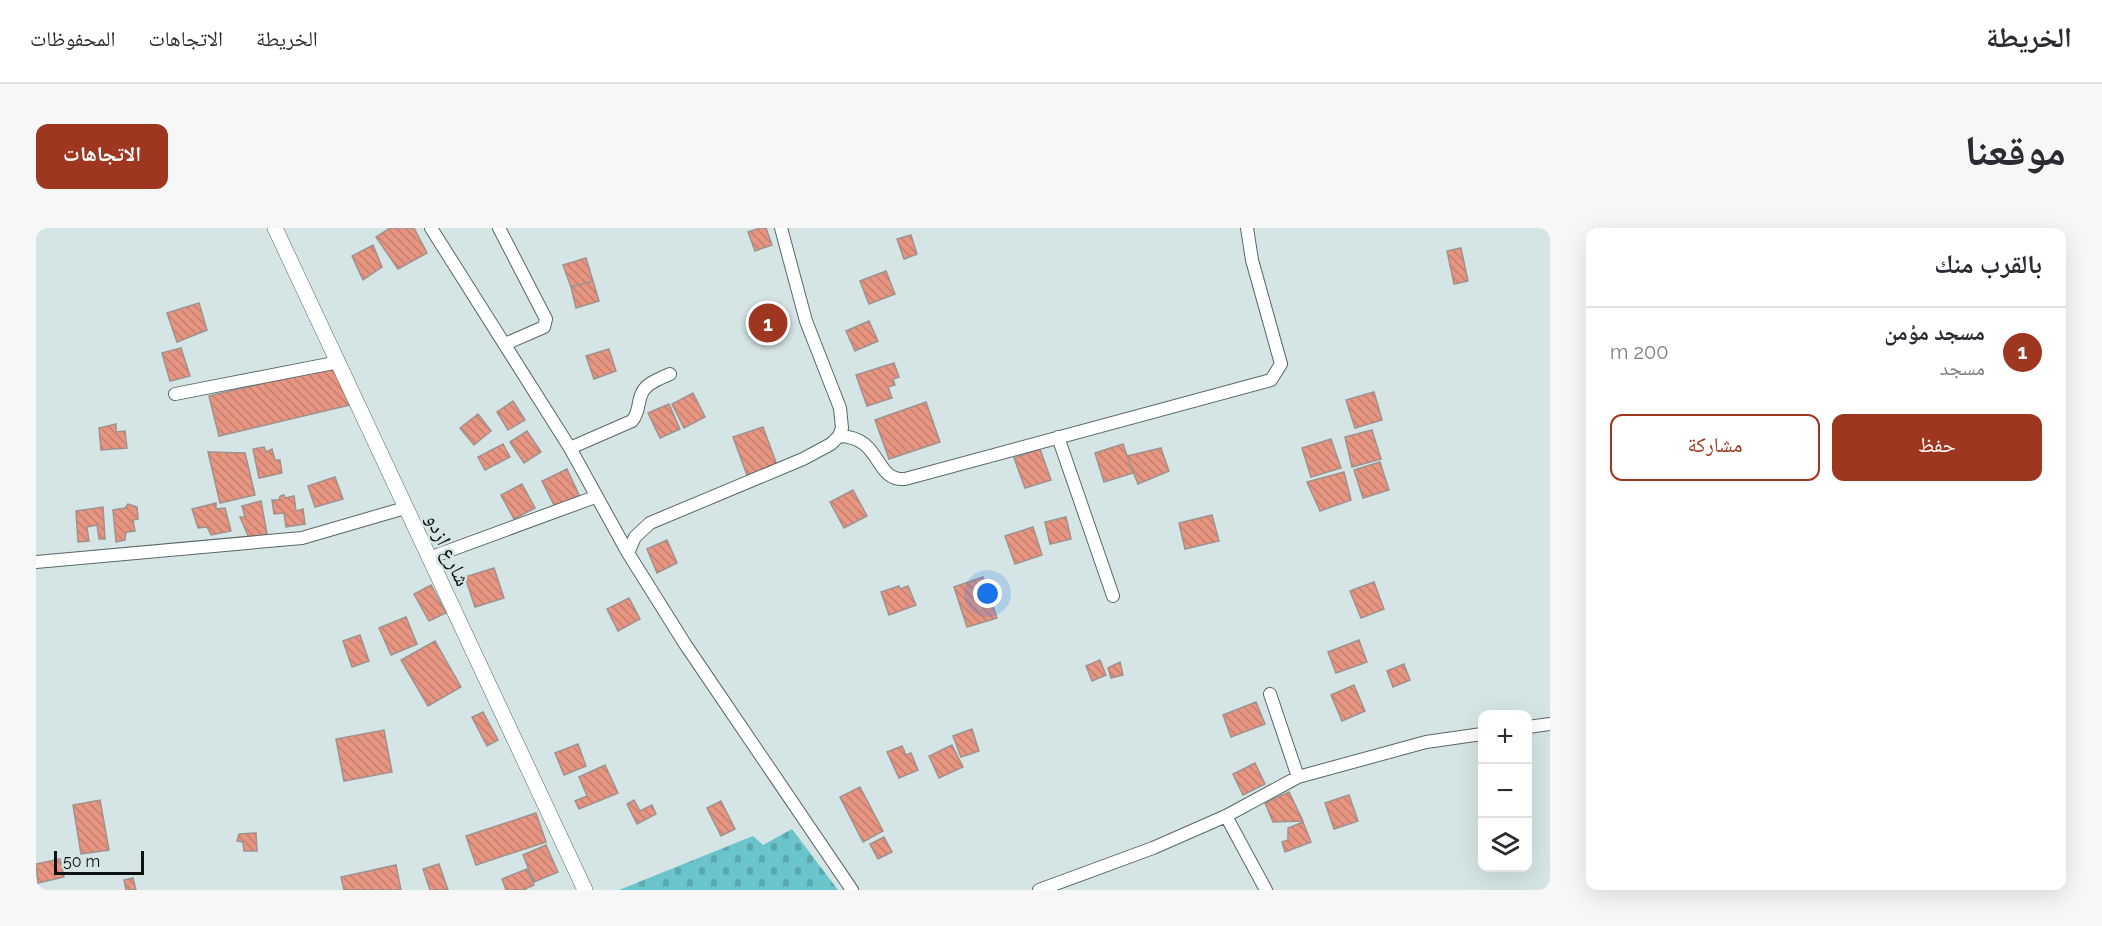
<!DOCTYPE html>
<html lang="ar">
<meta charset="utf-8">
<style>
body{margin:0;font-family:Raleway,"Noto Naskh Arabic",sans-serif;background:#f7f7f7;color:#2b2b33;direction:rtl}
.controls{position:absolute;right:18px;bottom:18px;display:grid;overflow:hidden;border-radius:12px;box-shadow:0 6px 24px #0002}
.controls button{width:54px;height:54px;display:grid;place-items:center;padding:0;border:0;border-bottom:2px solid #e1e1e2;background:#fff;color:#2b2b33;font:30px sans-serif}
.scale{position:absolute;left:18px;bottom:15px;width:90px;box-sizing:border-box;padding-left:6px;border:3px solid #0d1213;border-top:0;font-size:16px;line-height:21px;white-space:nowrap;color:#0d1213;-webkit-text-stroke:4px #d5e5e6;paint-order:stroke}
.you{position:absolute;left:952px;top:366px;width:21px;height:21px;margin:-15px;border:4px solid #fff;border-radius:50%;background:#1a73e8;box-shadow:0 0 0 9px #1a73e833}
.badge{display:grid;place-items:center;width:39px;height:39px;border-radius:50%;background:#9f361f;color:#fff;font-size:20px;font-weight:700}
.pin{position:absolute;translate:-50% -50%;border:3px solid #fff;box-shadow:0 2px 6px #0006}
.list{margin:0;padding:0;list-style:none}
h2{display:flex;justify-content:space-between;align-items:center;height:78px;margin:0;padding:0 24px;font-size:26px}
h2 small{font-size:20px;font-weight:400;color:#7c7c81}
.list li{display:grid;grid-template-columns:39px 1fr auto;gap:18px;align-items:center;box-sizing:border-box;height:90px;padding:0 24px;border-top:2px solid #e1e1e2}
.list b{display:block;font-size:22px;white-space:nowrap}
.list p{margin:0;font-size:20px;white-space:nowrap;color:#7c7c81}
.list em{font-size:20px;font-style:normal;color:#7c7c81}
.actions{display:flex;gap:12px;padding:18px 24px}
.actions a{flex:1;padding:14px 0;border:2px solid #9f361f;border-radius:12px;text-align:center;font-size:21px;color:#9f361f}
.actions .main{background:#9f361f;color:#fff}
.icon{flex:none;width:33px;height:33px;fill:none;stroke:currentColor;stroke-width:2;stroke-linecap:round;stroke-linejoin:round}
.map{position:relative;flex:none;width:1514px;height:662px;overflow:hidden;direction:ltr;border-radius:12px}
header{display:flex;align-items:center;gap:36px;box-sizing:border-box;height:84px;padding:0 30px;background:#fff;border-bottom:2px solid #e1e1e2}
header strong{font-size:28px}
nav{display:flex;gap:33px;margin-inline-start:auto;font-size:21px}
.intro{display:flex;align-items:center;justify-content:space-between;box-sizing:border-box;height:144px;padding:0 36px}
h1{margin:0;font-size:42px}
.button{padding:15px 27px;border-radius:12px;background:#9f361f;color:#fff;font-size:21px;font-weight:700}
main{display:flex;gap:36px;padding:0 36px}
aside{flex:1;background:#fff;border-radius:12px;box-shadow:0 6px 24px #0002}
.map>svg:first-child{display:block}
.cemetery{fill:url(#cemetery-stones)}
.building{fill:url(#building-back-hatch);stroke:#9f928e;stroke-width:1.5}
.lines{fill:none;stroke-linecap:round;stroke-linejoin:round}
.minor-casing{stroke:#596768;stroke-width:14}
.tertiary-casing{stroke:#596768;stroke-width:16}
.minor{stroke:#fff;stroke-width:12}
.tertiary{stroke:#fff;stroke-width:15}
.labels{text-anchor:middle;stroke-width:5;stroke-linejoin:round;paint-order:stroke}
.street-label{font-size:21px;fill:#0d1213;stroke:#d5e5e6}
</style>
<header>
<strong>الخريطة</strong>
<nav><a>الخريطة</a><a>الاتجاهات</a><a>المحفوظات</a></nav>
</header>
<div class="intro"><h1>موقعنا</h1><a class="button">الاتجاهات</a></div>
<main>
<aside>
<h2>بالقرب منك<small></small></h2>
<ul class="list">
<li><span class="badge">1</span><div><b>مسجد مؤمن</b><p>مسجد</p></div><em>200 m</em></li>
</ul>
<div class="actions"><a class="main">حفظ</a><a>مشاركة</a></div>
</aside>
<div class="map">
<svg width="1514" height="662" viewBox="0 0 1514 662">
<defs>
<pattern id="cemetery-stones" width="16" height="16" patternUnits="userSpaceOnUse" patternTransform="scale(1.5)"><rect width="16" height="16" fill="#69c5cb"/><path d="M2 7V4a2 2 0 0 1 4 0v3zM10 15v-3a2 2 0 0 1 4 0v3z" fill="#5aa8ad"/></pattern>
<pattern id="building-back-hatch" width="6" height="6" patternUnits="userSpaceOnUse" patternTransform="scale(1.5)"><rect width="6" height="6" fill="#e79581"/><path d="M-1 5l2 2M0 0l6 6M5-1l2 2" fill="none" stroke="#c57f6f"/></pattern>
</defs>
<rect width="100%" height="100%" fill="#d5e5e6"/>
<!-- cemetery -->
<path class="cemetery" d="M756,601L802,662H583L717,608L727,617Z"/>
<!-- building -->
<path class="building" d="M354,0H378L391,25L362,41L340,9Z
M724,0H730L736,17L719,23L712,4Z
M875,7L881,26L868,31L861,11Z
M337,17L346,39L327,52L316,28Z
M1425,20L1432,53L1418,56L1411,23Z
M550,30L557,53L535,59L527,37Z
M850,43L859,66L833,76L824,53Z
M557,53L563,73L540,80L535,59Z
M163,75L171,102L141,114L131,85Z
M833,93L842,113L819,123L810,103Z
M145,120L154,148L134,153L126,125Z
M573,121L580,143L558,151L550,128Z
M858,135L863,149L857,151L859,157L852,159L856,170L831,178L820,147Z
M304,137L314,177L183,208L173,168Z
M1338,164L1346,192L1319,200L1310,172Z
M657,165L669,189L648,200L636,176Z
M477,173L489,192L472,202L461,184Z
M890,174L904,214L853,231L839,192Z
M633,176L644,201L624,210L612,185Z
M442,186L455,203L438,217L424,200Z
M80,196V204L89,203L91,220L65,222L63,200Z
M727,199L741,237L711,247L697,209Z
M1336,202L1345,231L1316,239L1309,209Z
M491,203L505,224L488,235L474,214Z
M1295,211L1305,240L1275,249L1266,220Z
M467,216L474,229L449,242L442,229Z
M1087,216L1097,245L1068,254L1059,225Z
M228,219L230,224L236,221L239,232H244L246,245L223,250L217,221Z
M1125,220L1133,243L1102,256L1091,228Z
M1004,221L1015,252L989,260L978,230Z
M172,224L209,225L219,267L184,275Z
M1344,234L1353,262L1327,270L1318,242Z
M531,241L543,267L519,279L506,253Z
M1308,244L1315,272L1284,283L1271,254Z
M299,249L307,271L279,279L272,258Z
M486,256L499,280L478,291L465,267Z
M817,262L831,288L808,300L794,274Z
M248,267L249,270L258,268L260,283L267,281L269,296L250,299L248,285L238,286L236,272H243L244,268Z
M225,273L231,306L213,310L204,289H209L206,278Z
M180,275V281L189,280L195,303L175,307L171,299L162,300L156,281Z
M92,276L101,279L102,291L97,292L99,303L90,304L89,312L80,314L77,282L89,280Z
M67,279L69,311H63L61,297L51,299L53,313L42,314L40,283Z
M1176,287L1183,313L1149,321L1143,295Z
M1030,289L1035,311L1014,316L1009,294Z
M997,299L1006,327L979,336L969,308Z
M631,312L641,335L621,345L611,321Z
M458,340L468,370L439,379L429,349Z
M947,349L961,390L931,399L918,359Z
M1338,354L1348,381L1325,390L1314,363Z
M395,357L410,385L393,393L378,366Z
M863,358L864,361L872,358L880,377L853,387L845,364Z
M593,370L604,391L582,403L571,381Z
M370,389L381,416L355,427L343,400Z
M324,407L333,433L316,439L307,413Z
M1323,412L1331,434L1300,445L1292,424Z
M399,413L425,459L392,478L365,432Z
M1064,432L1070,447L1056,453L1050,438Z
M1084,434L1087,447L1075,450L1072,440Z
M1368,436L1374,452L1357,459L1351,443Z
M1318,457L1329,483L1306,493L1295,467Z
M1220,474L1229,496L1195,509L1187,487Z
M447,484L462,512L451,518L436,489Z
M936,501L943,523L925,529L917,508Z
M348,502L356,544L308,553L300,511Z
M542,516L550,538L528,547L519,525Z
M916,517L927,539L903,550L893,528Z
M866,518L870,527L875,525L882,542L863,550L851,524Z
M1219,535L1229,556L1207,567L1197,546Z
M569,537L582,565L543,581L539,573L551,568L543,549Z
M824,559L847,603L827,614L804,569Z
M1253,564L1267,593L1237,594L1229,575Z
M1313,567L1322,593L1298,601L1289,575Z
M64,572L73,622L45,626L37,577Z
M598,572L604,583L616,577L620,586L601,596L591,576Z
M685,573L699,601L685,608L671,580Z
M500,585L510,614L440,637L430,608Z
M1267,594L1275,614L1249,624L1246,614L1252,612V600Z
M220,605L221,623H208L207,614L201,613L203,606Z
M848,609L856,624L842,631L834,616Z
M510,617L522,644L498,654L487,627Z
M24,631L28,649L2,655L0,636Z
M403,636L412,662H394L387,641Z
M360,637L365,662H308L305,649Z
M491,641L498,657L487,662H470L466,651Z
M97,650L100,662H90L88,652Z"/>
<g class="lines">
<defs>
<path id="minor" d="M395,0L534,220L592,325L649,416L816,662
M463,0L510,91L508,99L469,116
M139,166L303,134
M803,208C847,209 837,253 869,251L1235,152L1245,136L1216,32L1211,0
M1022,209L1077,368
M534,220L596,193C604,184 601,175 606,165C610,155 625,150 634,146
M592,325L599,309L614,295L767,231L795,216L803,208L806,200L804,180L770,93L745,0
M393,330L559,269
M0,334L266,310L369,280
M1234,466L1262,549
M1492,499L1514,496
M1190,588L1230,662
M1003,662L1117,620L1190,588L1262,549L1390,514L1446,506"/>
<path id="tertiary" d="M239,0L549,662"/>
</defs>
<!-- minor casing -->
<use href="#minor" class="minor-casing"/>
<!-- tertiary casing -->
<use href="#tertiary" class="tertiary-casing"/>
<!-- minor -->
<use href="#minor" class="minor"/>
<!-- tertiary -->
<use href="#tertiary" class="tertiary"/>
</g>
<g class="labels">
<!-- street labels -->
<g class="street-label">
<text transform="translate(412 322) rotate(65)" y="7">شارع ازدو</text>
</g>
</g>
</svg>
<div class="controls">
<button>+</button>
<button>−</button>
<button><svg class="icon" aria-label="layers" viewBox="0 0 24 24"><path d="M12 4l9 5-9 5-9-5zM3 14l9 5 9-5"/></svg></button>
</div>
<div class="scale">50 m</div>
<div class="you"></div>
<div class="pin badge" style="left:732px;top:95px">1</div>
</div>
</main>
